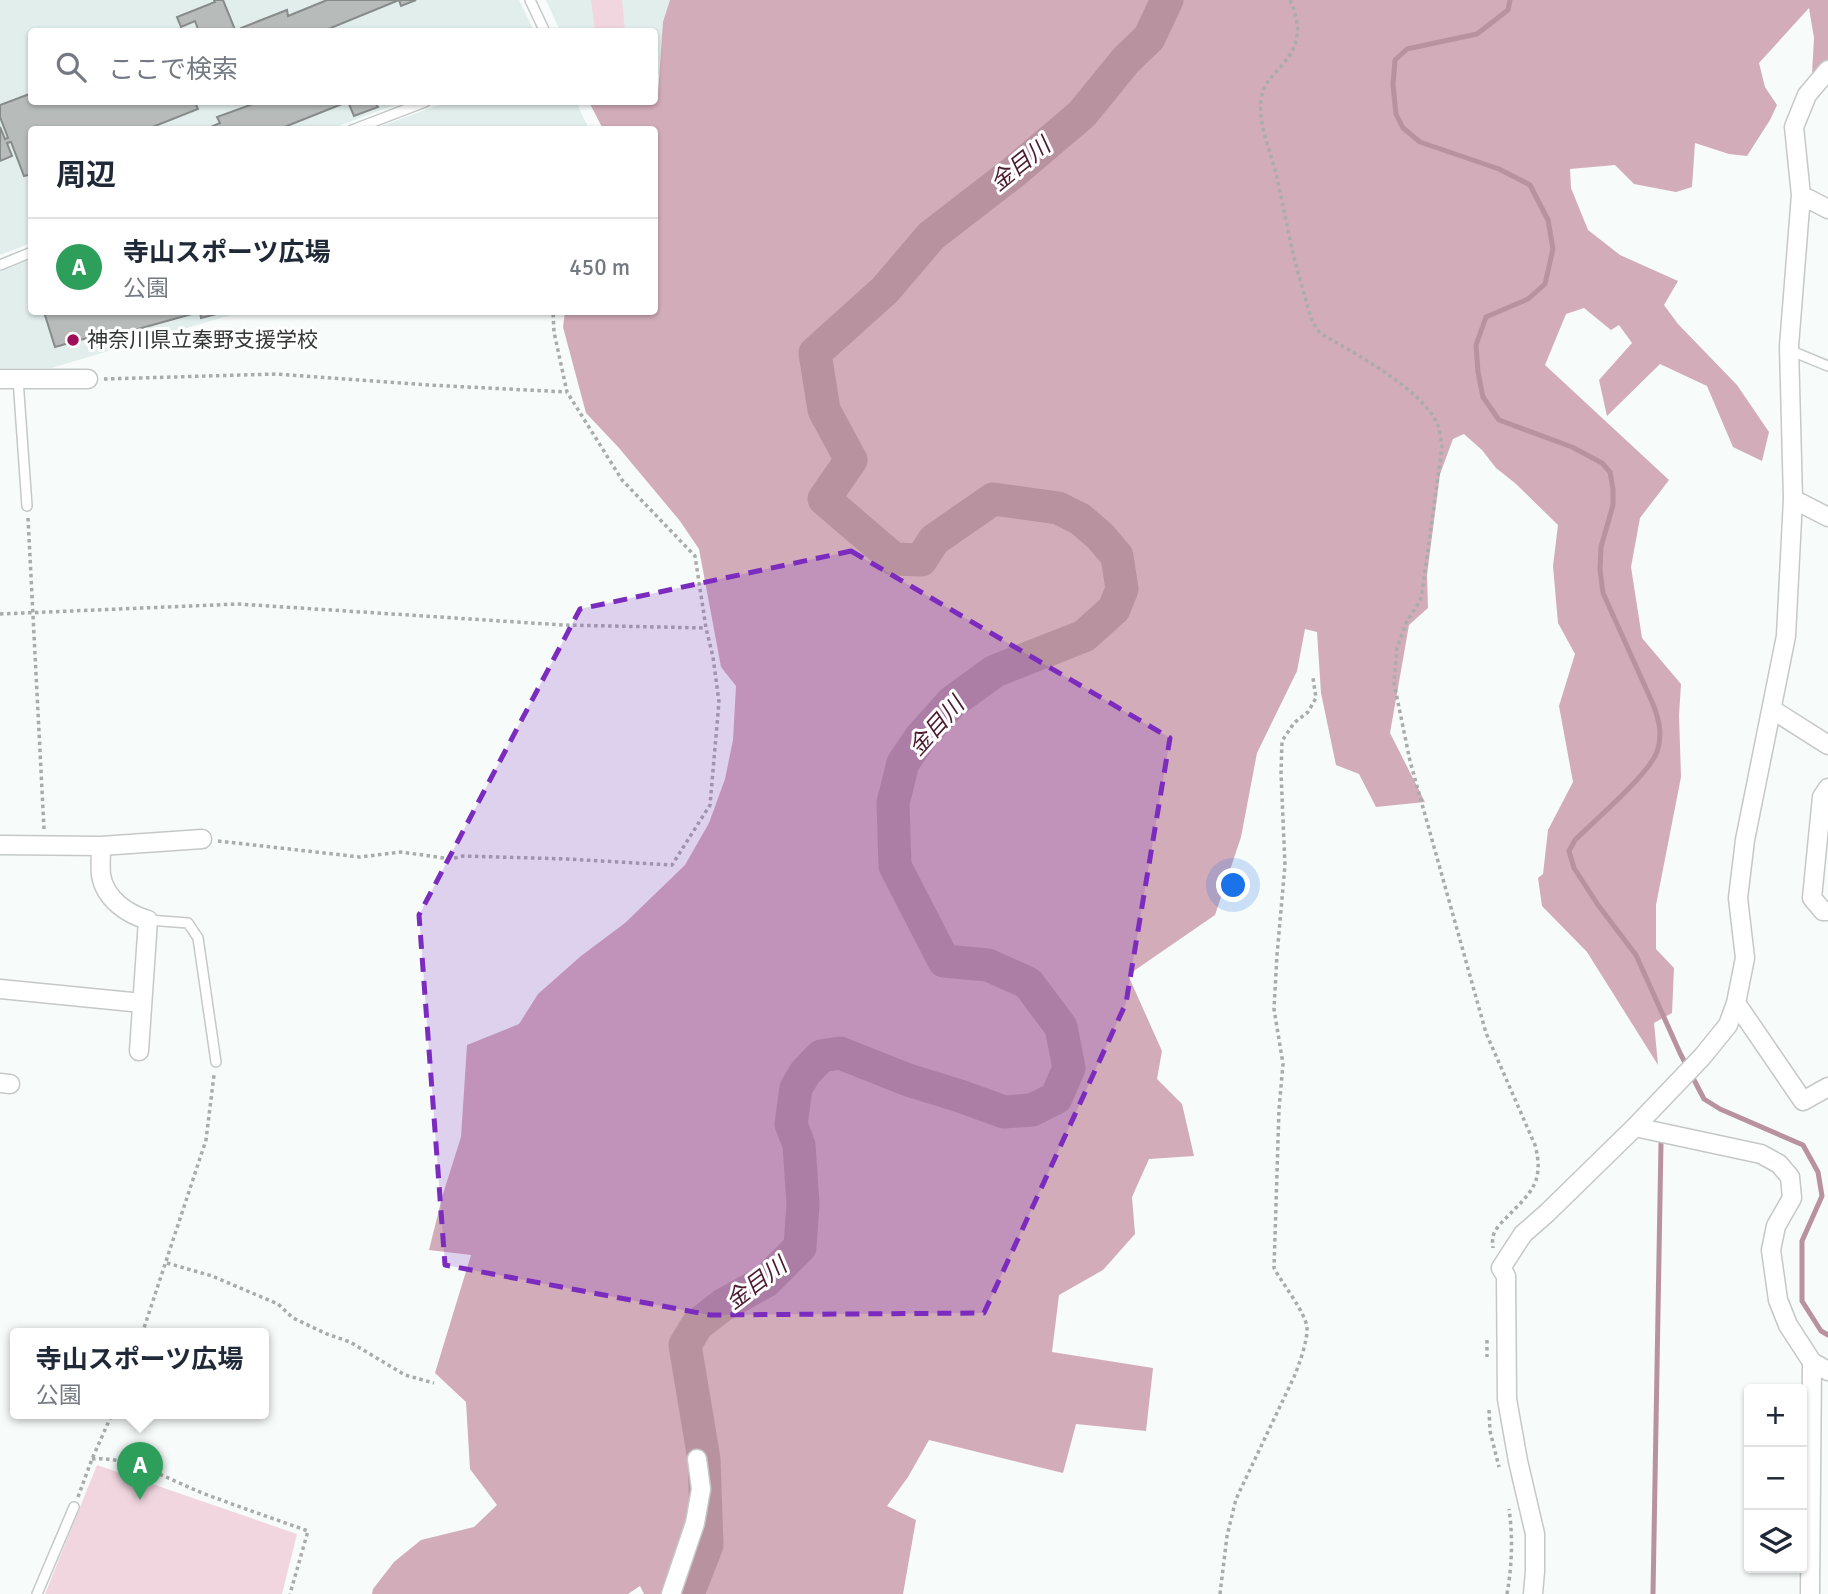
<!DOCTYPE html>
<html lang="ja">
<meta charset="utf-8">
<style>
body{margin:0;font-family:Signika,"Noto Sans JP",sans-serif;background:#f6f6f7;color:#1f2937}
.controls{position:absolute;right:21px;bottom:21px;display:grid;overflow:hidden;border-radius:7px;box-shadow:0 2px 5px #0004}
.controls button{width:63px;height:63px;display:grid;place-items:center;padding:0;border:0;border-bottom:2px solid #e0e1e3;background:#fff;color:#1f2937;font:35px sans-serif}
.you{position:absolute;left:1234px;top:886px;width:24px;height:24px;margin:-18px;border:5px solid #fff;border-radius:50%;background:#1a73e8;box-shadow:0 0 0 10px #1a73e833}
.badge{display:grid;place-items:center;width:46px;height:46px;border-radius:50%;background:#0b8043;color:#fff;font-size:23px;font-weight:700}
.pin{position:absolute;translate:-50% -58px;filter:drop-shadow(0 2px 4px #0008)}
.pin::after{content:'';position:absolute;top:37px;width:24px;height:21px;background:inherit;clip-path:polygon(0 0,100% 0,50% 100%)}
.popup{position:absolute;left:10px;top:1328px;width:259px;height:91px;box-sizing:border-box;display:grid;place-content:center;border-radius:7px;background:#fff;filter:drop-shadow(0 2px 5px #0005);font-size:23px;white-space:nowrap;color:#747a83}
.popup b{font-size:26px;color:#1f2937}
.popup::after{content:'';position:absolute;left:50%;top:100%;margin-left:-14px;border:14px solid transparent;border-top-color:#fff}
.list{margin:0;padding:0;list-style:none}
h2{display:flex;justify-content:space-between;align-items:center;height:91px;margin:0;padding:0 28px;font-size:30px}
h2 small{font-size:23px;font-weight:400;color:#747a83}
.list li{display:grid;grid-template-columns:46px 1fr auto;gap:21px;align-items:center;box-sizing:border-box;height:98px;padding:0 28px;border-top:2px solid #e0e1e3}
.list b{display:block;font-size:26px;white-space:nowrap}
.list p{margin:0;font-size:23px;white-space:nowrap;color:#747a83}
.list em{font-size:23px;font-style:normal;color:#747a83}
.icon{flex:none;width:38px;height:38px;fill:none;stroke:currentColor;stroke-width:2;stroke-linecap:round;stroke-linejoin:round}
.map{position:relative;flex:none;width:1828px;height:1594px;overflow:hidden}
.search{position:absolute;background:#fff;box-shadow:0 2px 5px #0004;left:28px;top:28px;width:630px;height:77px;display:flex;align-items:center;gap:18px;box-sizing:border-box;padding:0 24px;border-radius:7px;color:#747a83;font-size:26px}
.panel{position:absolute;background:#fff;box-shadow:0 2px 5px #0004;left:28px;top:126px;width:630px;height:189px;border-radius:7px}
.map>svg:first-child{display:block}
.built{fill:#e1eeec}
.green{fill:#f2d6df}
.forest{fill:#d2acb9}
.lines{fill:none;stroke-linecap:round;stroke-linejoin:round}
.stream{stroke:#b8939f;stroke-width:5}
.river{stroke:#b8939f;stroke-width:33}
.building{fill:#b7bbba;stroke:#878b8a;stroke-width:2}
.service-casing{stroke:#c4c8c7;stroke-width:12}
.minor-casing{stroke:#c4c8c7;stroke-width:21}
.path{stroke:#aaacac;stroke-width:3.5;stroke-dasharray:3.5 3.5;stroke-linecap:butt}
.service{stroke:#fff;stroke-width:9}
.minor{stroke:#fff;stroke-width:18}
.marked{fill:#7b2cbf;fill-opacity:0.2;stroke:#7b2cbf;stroke-width:5;stroke-dasharray:14 9;stroke-linejoin:round}
.poi-dot{fill:#9e0f5a;stroke:#fff;stroke-width:2.5}
.labels{text-anchor:middle;stroke-width:6;stroke-linejoin:round;paint-order:stroke}
.poi-label{font-size:21px;fill:#343535;stroke:#fff;text-anchor:start}
.water-label{font-size:23px;font-style:italic;fill:#4a1a2e;stroke:#fff}
</style>
<div class="map">
<svg width="1828" height="1594" viewBox="0 0 1828 1594">
<rect width="100%" height="100%" fill="#f7fbfa"/>
<!-- built -->
<path class="built" d="M0,0H519L534,31L32,32V102H403L330,129L32,130L31,243L0,255Z
M546,0H691L655,82L654,32L560,31Z
M447,102H576L589,129H373Z
M31,259L32,312H241L51,368H0V271Z"/>
<!-- green -->
<path class="green" d="M591,0H622L625,31H595Z
M97,1465L297,1534L282,1594H45Z"/>
<!-- forest -->
<path class="forest" d="M670,0H1828V65L1812,74L1814,38L1809,8L1759,63L1765,87L1777,105L1770,120L1747,156L1729,154L1695,143L1692,187L1676,192L1634,184L1615,165L1570,169L1571,188L1588,230L1620,255L1678,281L1664,305L1678,324L1737,385L1769,432L1762,461L1733,447L1707,386L1660,364L1607,416L1599,380L1632,343L1619,325L1611,330L1584,308L1566,314L1545,365L1669,480L1640,518L1631,567L1642,638L1681,684L1679,715L1681,777L1656,905V949L1674,968L1672,1013L1654,1023L1658,1065L1587,952L1542,906L1538,878L1543,874L1548,830L1573,782L1559,706L1575,654L1558,623L1553,566L1558,525L1515,483L1496,468L1482,450L1464,434L1453,439L1440,474L1427,575L1428,608L1409,625L1390,733L1425,802L1376,807L1359,774L1336,765L1321,693L1317,632L1305,629L1297,671L1257,753L1241,837L1215,915L1128,975L1162,1051L1157,1079L1182,1104L1194,1156L1149,1159L1132,1197L1135,1234L1103,1270L1059,1295L1052,1352L1153,1368L1146,1431L1076,1424L1063,1473L929,1440L908,1477L887,1506L916,1520L903,1594H644L640,1586L628,1594H372L373,1589L394,1562L421,1540L474,1527L497,1505L470,1469L466,1402L435,1373L471,1255L429,1250L443,1194L461,1137L467,1045L519,1024L538,994L581,956L625,923L685,865L709,823L725,779L733,740L736,686L721,667L699,549L680,521L619,448L586,413L563,327L565,312H654V130L603,129L589,102H654L655,93H658L663,22Z"/>
<g class="lines">
<!-- stream -->
<path class="stream" d="M1510,0L1508,10L1477,34L1407,49L1395,60L1393,85L1396,114L1403,128L1420,142L1499,169L1530,185L1548,220L1553,249L1545,284L1528,299L1486,317L1476,345L1478,372L1483,397L1499,420L1572,447L1602,463L1610,472L1613,489V505L1601,547L1600,570L1603,593L1653,704C1659,720 1663,734 1657,752C1648,775 1595,820 1575,840L1569,851L1574,868L1598,905L1636,955L1680,1053L1704,1099L1720,1109L1803,1145L1818,1172L1822,1196L1802,1241V1301L1821,1331L1828,1335
M1653,1594L1661,1143"/>
<!-- river -->
<path class="river" d="M688,1594L707,1545L704,1459L685,1345L697,1325L723,1305L766,1281L800,1247L803,1204L799,1145L791,1124L796,1088L805,1073L821,1056L840,1053L908,1080L960,1096L1004,1112L1032,1110L1056,1098L1069,1068L1061,1027L1028,983L988,965L944,961L895,866L893,803L903,763L920,738L952,702L995,671L1084,636L1114,609L1122,589L1117,556L1100,536L1080,519L1058,508L993,499L934,540L921,560L894,559L824,499L851,460L824,410L815,353L885,290L931,236L1015,171L1082,114L1126,60L1149,38L1167,0"/>
</g>
<!-- building -->
<path class="building" d="M214,0H223L236,32H199L195,21L181,27L177,17L215,2Z
M327,0H399L321,32H242L241,28L287,10L288,16Z
M399,0H416L401,6Z
M32,93V102H195L198,109L145,130H32V174L24,176L11,142L7,143L12,156L0,161V127L5,139L8,138L0,117V105Z
M252,102H347L277,130H204L220,123L217,117L253,104Z
M348,102H375L378,107L354,116Z
M44,312H199L106,338L105,333L55,347Z
M200,312H224L201,318Z"/>
<g class="lines">
<defs>
<path id="service" d="M530,0L545,32
M352,130L425,102
M0,265L32,252
M1789,350L1828,366
M18,379L27,506
M148,920L188,923L198,938L216,1062
M37,1594L74,1507"/>
<path id="minor" d="M1801,195L1828,209
M0,379H88
M1793,499L1828,517
M1773,710L1828,745
M1828,788L1822,797L1812,898L1823,911H1828
M0,845L101,846L202,839
M101,846C101,856 100,866 101,875C105,899 127,914 148,920L139,1051
M0,989L142,1003
M1736,1003L1803,1101L1828,1087
M0,1083L10,1084
M1635,1127L1761,1154L1779,1164L1790,1177L1792,1198L1776,1226L1771,1250L1778,1300L1788,1325L1812,1362L1828,1371
M671,1594L695,1523L701,1489L697,1459
M1533,1594L1535,1571V1534L1518,1461L1507,1399L1506,1276L1501,1268L1523,1234L1547,1213L1635,1127L1702,1057L1728,1025L1736,1003L1745,958L1738,898L1745,840L1786,636L1793,499L1789,346L1801,195L1794,127L1807,95L1828,70
M1810,1594L1812,1362"/>
</defs>
<!-- service casing -->
<use href="#service" class="service-casing"/>
<!-- minor casing -->
<use href="#minor" class="minor-casing"/>
<!-- path -->
<path class="path" d="M1290,0C1301,25 1301,43 1283,64C1272,77 1264,82 1261,100C1258,126 1272,154 1277,178C1286,217 1292,256 1304,293C1308,307 1310,321 1320,333C1353,353 1424,389 1438,426C1440,432 1441,440 1442,447L1422,593L1420,601L1407,621L1397,648L1394,683L1410,761L1486,1033L1535,1145C1545,1183 1530,1193 1506,1218C1501,1223 1494,1230 1493,1237C1492,1240 1493,1244 1493,1248
M104,379L277,374L428,385L567,392
M28,518L44,829
M0,614L238,604L563,625L706,628
M218,841L360,857L401,852L451,859L463,856L567,859L672,865L710,805L719,702L713,657L706,628L695,556L622,480L567,392L554,332L553,312
M167,1263L212,1276L278,1304L293,1318L327,1334L350,1342L405,1375L434,1383
M142,1334L206,1140L214,1075
M1487,1340V1357
M1489,1410L1490,1431L1499,1467
M92,1459C129,1456 166,1478 200,1492C236,1506 272,1518 308,1531L290,1594
M78,1497L92,1459L112,1414
M1220,1594L1227,1536L1236,1499L1294,1377C1299,1365 1308,1340 1307,1327C1305,1312 1282,1283 1274,1268L1279,1109L1283,1064L1274,1009L1277,955L1285,865L1281,773L1282,741L1294,723L1308,712L1316,698L1313,678
M1507,1594C1512,1566 1513,1537 1509,1509"/>
<!-- service -->
<use href="#service" class="service"/>
<!-- minor -->
<use href="#minor" class="minor"/>
</g>
<!-- marked area -->
<path class="marked" d="M851,551L1170,738L1126,1003L984,1313L710,1315L445,1265L419,915L580,609Z"/>
<!-- markers -->
<circle class="poi-dot" cx="73" cy="340" r="7"/>
<g class="labels">
<!-- poi labels -->
<g class="poi-label">
<text x="87" y="347">神奈川県立秦野支援学校</text>
</g>
<!-- water labels -->
<g class="water-label">
<text transform="translate(1020 164) rotate(-39)" y="8">金目川</text>
<text transform="translate(936 726) rotate(-48)" y="8">金目川</text>
<text transform="translate(756 1283) rotate(-37)" y="8">金目川</text>
</g>
</g>
</svg>
<div class="controls">
<button>+</button>
<button>−</button>
<button><svg class="icon" aria-label="layers" viewBox="0 0 24 24"><path d="M12 4l9 5-9 5-9-5zM3 14l9 5 9-5"/></svg></button>
</div>
<div class="you"></div>
<div class="pin badge" style="left:140px;top:1500px;background:#2e9e5b">A</div>
<div class="popup"><b>寺山スポーツ広場</b>公園</div>
<div class="search"><svg class="icon" aria-label="search" viewBox="0 0 24 24"><circle cx="10" cy="10" r="6"/><path d="M15 15l6 6"/></svg>ここで検索</div>
<section class="panel">
<h2>周辺<small></small></h2>
<ul class="list">
<li><span class="badge" style="background:#2e9e5b">A</span><div><b>寺山スポーツ広場</b><p>公園</p></div><em>450 m</em></li>
</ul>
</section>
</div>
